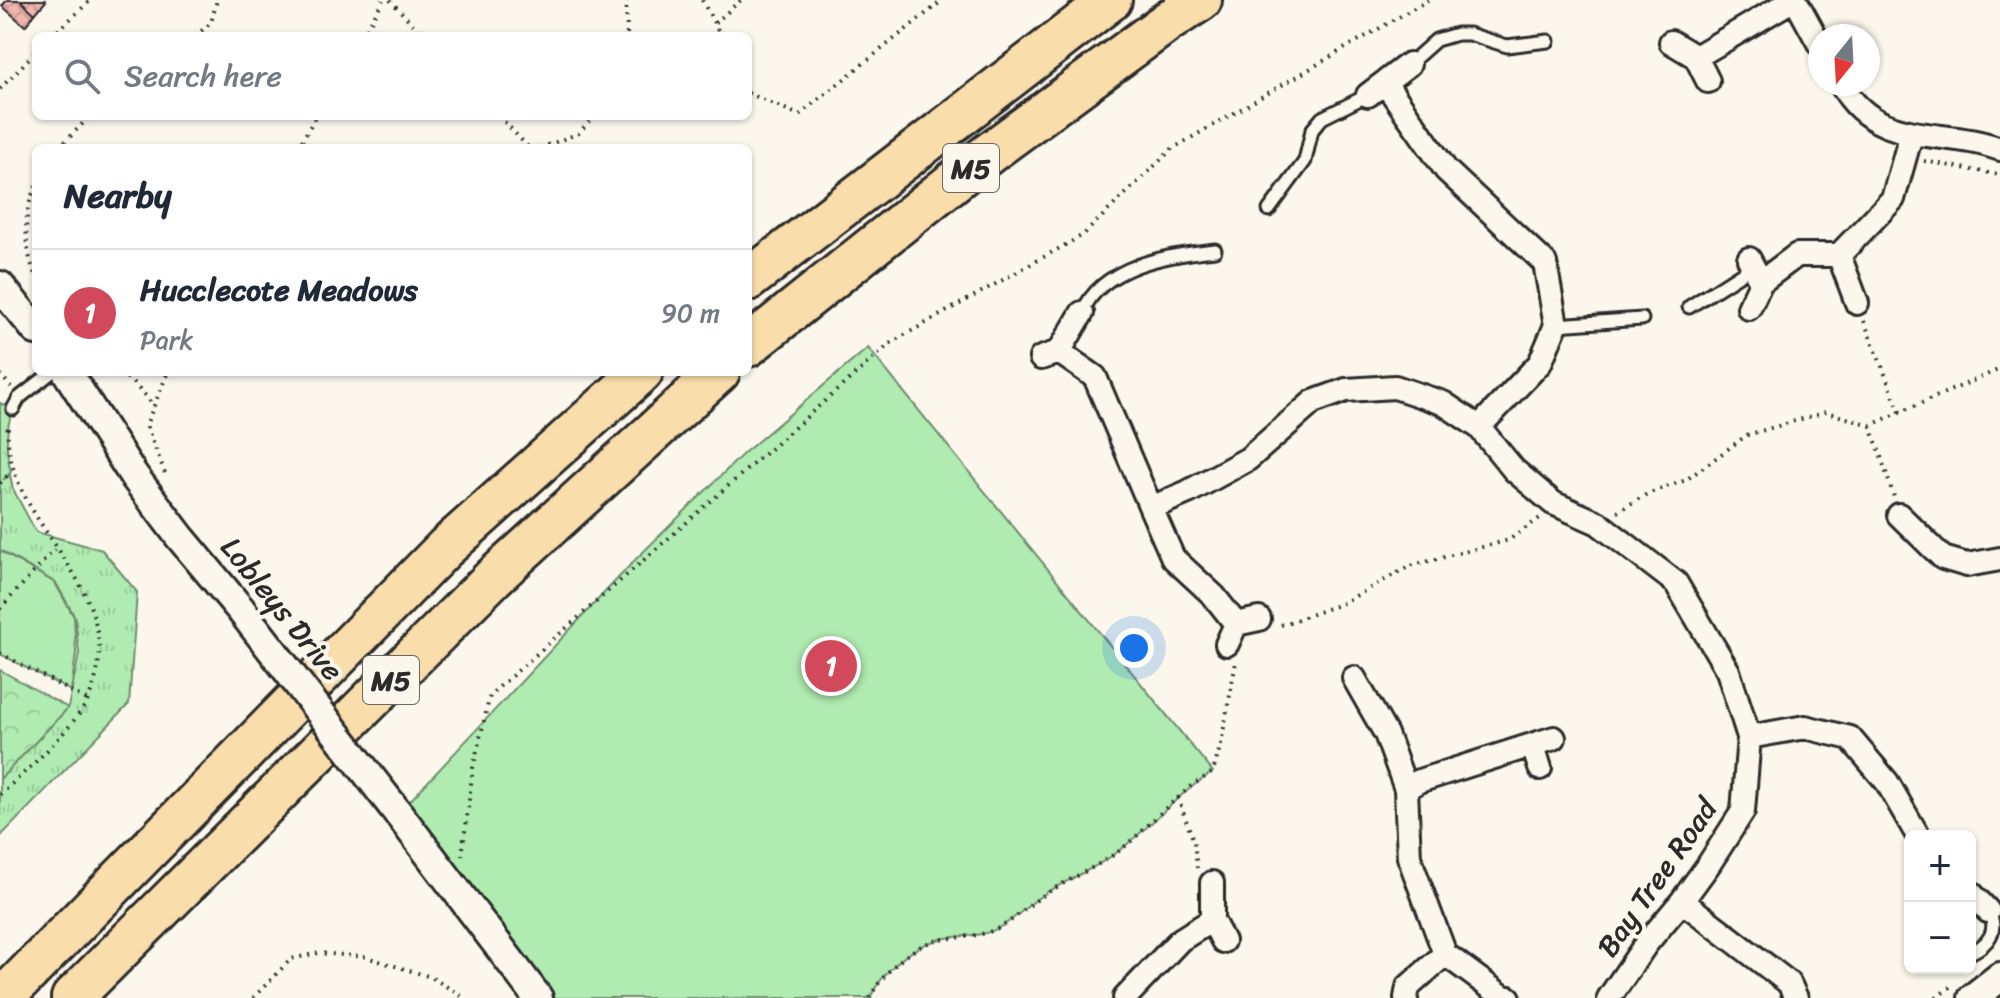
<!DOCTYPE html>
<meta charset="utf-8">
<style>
body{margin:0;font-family:Sriracha,sans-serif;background:#f6f6f7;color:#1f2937}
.controls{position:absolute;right:24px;bottom:24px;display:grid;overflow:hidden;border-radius:12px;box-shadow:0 2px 6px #0004}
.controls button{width:72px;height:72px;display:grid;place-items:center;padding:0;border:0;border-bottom:2px solid #e0e1e3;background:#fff;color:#1f2937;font:40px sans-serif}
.compass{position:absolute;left:1808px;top:24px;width:72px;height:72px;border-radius:50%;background:#fff;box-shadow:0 2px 6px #0004;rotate:198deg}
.you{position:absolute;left:1134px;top:648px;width:28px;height:28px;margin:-20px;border:6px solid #fff;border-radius:50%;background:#1a73e8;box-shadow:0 0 0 12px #1a73e833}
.badge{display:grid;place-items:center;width:52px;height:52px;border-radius:50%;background:#d1495b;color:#fff;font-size:26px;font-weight:700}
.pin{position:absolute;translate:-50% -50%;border:4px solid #fff;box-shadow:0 2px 8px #0006}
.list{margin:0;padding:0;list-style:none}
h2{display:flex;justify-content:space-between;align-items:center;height:104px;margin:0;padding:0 32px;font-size:34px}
h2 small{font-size:26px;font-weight:400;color:#747a83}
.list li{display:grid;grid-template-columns:52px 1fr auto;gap:24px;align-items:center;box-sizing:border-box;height:128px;padding:0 32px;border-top:2px solid #e0e1e3}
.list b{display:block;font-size:30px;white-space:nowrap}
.list p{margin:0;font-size:26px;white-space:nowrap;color:#747a83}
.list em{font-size:26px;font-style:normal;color:#747a83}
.icon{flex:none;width:44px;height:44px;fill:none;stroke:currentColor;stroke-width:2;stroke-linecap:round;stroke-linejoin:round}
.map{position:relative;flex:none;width:2000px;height:998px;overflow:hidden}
.search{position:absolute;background:#fff;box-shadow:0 2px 6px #0004;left:32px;top:32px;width:720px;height:88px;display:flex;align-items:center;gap:20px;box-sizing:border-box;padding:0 28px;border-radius:12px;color:#747a83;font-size:30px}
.panel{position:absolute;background:#fff;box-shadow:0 2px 6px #0004;left:32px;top:144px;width:720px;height:232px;border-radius:12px}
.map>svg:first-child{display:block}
.grass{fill:url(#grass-tufts);stroke:#6e8c6e;stroke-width:2}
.forest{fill:url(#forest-crowns);stroke:#6e8c6e;stroke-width:2}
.park{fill:#b0ecb2;stroke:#6e8c6e;stroke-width:2}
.building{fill:url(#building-cross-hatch);stroke:#2b2b2b;stroke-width:2}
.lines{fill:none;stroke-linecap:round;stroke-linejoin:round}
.service-casing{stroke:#2b2b2b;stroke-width:17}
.minor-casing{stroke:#2b2b2b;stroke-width:28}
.tertiary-casing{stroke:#2b2b2b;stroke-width:34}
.motorway-casing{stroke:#2b2b2b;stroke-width:46}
.path{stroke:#2b2b2b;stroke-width:4;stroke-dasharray:2 6;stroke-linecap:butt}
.service{stroke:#fbf7ec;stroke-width:11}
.minor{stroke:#fbf7ec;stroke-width:22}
.tertiary{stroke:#fbf7ec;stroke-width:28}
.motorway{stroke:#f9ddab;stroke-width:40}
.tertiary-bridge-casing{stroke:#2b2b2b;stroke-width:34;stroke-linecap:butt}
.tertiary-bridge{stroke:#fbf7ec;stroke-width:28}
.labels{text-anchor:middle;stroke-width:8;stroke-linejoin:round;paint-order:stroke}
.shield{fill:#fbf7ec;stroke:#696865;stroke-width:2}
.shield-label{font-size:28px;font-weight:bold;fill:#2b2b2b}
.street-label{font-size:30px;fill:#2b2b2b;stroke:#fbf7ec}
</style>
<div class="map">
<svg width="2000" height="998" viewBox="0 0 2000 998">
<defs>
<pattern id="grass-tufts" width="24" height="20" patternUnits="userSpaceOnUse" patternTransform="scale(2)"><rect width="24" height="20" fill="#b0ecb2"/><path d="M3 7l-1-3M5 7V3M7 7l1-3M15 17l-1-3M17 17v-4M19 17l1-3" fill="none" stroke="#98cb99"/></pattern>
<pattern id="forest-crowns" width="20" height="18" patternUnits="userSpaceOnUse" patternTransform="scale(2)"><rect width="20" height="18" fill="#b0ecb2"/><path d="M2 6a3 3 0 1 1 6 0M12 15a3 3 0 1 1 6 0" fill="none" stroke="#98cb99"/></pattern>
<pattern id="building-cross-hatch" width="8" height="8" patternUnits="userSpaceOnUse" patternTransform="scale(2)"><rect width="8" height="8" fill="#f1b5af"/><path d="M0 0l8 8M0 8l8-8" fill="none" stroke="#cf9c97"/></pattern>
</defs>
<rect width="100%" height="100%" fill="#fbf7ec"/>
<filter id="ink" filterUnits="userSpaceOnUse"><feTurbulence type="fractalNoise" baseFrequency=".0125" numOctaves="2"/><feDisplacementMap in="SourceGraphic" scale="16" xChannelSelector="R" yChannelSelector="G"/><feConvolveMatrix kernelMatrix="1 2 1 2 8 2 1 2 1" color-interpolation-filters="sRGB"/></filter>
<g filter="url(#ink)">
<!-- grass -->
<path class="grass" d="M0,403L13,409C5,430 5,450 11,472L3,480L10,475L13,489L36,532L102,550L137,592L129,704L0,837V779L68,708L79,654L75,617L56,583L0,550Z"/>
<!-- forest -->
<path class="forest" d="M0,670L68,708L0,779Z"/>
<!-- park -->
<path class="park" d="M868,348L1213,772C1178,794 1156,821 1125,846C1100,867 1068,879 1041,896C1028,905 1016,918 1002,926C982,939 959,934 937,940C909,948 882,972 870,998H542L407,804L635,560L744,453Z
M0,551L55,583L74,617L76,653L71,691L0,654Z"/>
<!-- building -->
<path class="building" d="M7,0H20L35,14L25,26L2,6Z
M20,0H45L46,1L35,14Z"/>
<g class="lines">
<defs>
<path id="service" d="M1409,64L1436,40L1457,34H1469L1507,46L1548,41
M1269,210L1305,161L1312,130L1322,118L1368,95
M1689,307L1753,266
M1082,313C1102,265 1168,255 1215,250
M1556,325L1642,319
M13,409L19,398L52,372
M1970,953C1988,945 2000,930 1988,911"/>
<path id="minor" d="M1788,0L1789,2L1797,3L1820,45
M1671,42L1696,57L1789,2
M1696,57L1708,81
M1385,83L1446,170L1545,263L1556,325L1540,363L1479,427
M1841,84C1877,149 1942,127 2000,149
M1368,95L1409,64
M1839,255L1857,303
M1749,259L1761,282
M1749,308L1761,282L1797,255H1839L1893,199L1911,135
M1059,352L1082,313
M1041,358L1059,352L1095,377L1151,508L1188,492L1248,459L1313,402L1346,390L1395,387L1443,403L1479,427L1514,470L1553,503L1598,523L1676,583L1728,671L1749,737L1743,811L1709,864L1682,901L1646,944L1609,998
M1151,508L1173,558L1214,596L1236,624
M1899,515L1943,558L1967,565L2000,559
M1227,644L1236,624L1259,619
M1354,678L1386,734L1406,789L1409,857L1445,954L1502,996L1509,998
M1749,737L1805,727L1850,738L1887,782L1918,836
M1533,746L1540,768
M1406,789L1419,781L1554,738
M1212,883V920L1223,941
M1970,892L1988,911
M1682,901L1789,983L1796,998
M1125,998L1180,940L1212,920
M1406,998L1408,987L1445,954"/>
<path id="tertiary" d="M0,286L36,330
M67,372L134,476L180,537L241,610
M398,813L538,998
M1973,998L2000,977"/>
<path id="motorway" d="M748,280L1111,0
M748,346L988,154L1167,22L1201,0
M3,998L445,548L642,372
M72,998L494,577L719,372"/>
</defs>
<!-- service casing -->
<use href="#service" class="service-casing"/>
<!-- minor casing -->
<use href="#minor" class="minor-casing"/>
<!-- tertiary casing -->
<use href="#tertiary" class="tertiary-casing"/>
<!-- motorway casing -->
<use href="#motorway" class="motorway-casing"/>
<!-- path -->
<path class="path" d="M390,0L424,36
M626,0L627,36
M702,0L721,36
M715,23L741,0
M52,36L91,0
M195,36L211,23L217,0
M363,36L383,0
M0,89L36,51
M748,93L799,115L943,0
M499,116L529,148
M59,148L90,116
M298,148L316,116
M540,148L579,133L593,116
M1924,161L2000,175
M36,186C22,214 24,248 36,277
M1864,321L1900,412
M121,372L146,396L154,407
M0,374L11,387
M1871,426L1894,497
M165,473L146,425L168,372
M0,483L11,472
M1617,512L1647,494L1686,480L1747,435L1826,412L1871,425L2000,369
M0,609L55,549
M1281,625L1341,604L1410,566L1509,540L1540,518
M0,653L87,700
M0,795C28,769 62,739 84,707C91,696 96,679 98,667C111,571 0,518 8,422
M1178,798L1191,786L1213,772L1221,744L1236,662
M462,856L473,768L490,695L892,342L1083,235L1172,149L1428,0
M253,998L291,959L318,953L366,957L431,977L465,998
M870,998C881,974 912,945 938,940C959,936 978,938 999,928C1013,921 1025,908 1038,899C1065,880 1097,868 1123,848C1142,833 1158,813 1178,798L1194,842L1197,868
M1936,998L1950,987"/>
<!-- service -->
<use href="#service" class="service"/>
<!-- minor -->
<use href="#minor" class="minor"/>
<!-- tertiary -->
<use href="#tertiary" class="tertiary"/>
<!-- motorway -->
<use href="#motorway" class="motorway"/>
<defs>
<path id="tertiary-bridge" d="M241,610L398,813"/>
</defs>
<!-- tertiary-bridge casing -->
<use href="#tertiary-bridge" class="tertiary-bridge-casing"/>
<!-- tertiary-bridge -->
<use href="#tertiary-bridge" class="tertiary-bridge"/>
</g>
</g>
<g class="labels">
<!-- shield labels -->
<g class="shield">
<rect x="943" y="144" width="56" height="48" rx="6"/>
<rect x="363" y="656" width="56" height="48" rx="6"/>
</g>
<g class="shield-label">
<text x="971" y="178">M5</text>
<text x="391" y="690">M5</text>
</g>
<!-- street labels -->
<g class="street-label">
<text transform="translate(282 609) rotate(51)" y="10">Lobleys Drive</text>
<text transform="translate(1657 878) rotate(-55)" y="10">Bay Tree Road</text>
</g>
</g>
</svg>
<div class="controls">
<button>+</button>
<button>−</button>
</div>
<svg class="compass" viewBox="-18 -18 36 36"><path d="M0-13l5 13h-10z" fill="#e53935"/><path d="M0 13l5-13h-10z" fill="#747a83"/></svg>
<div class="you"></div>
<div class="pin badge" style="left:831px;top:666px">1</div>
<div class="search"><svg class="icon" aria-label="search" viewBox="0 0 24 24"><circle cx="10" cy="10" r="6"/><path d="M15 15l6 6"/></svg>Search here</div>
<section class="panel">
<h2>Nearby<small></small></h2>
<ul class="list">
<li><span class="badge">1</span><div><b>Hucclecote Meadows</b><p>Park</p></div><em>90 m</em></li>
</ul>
</section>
</div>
